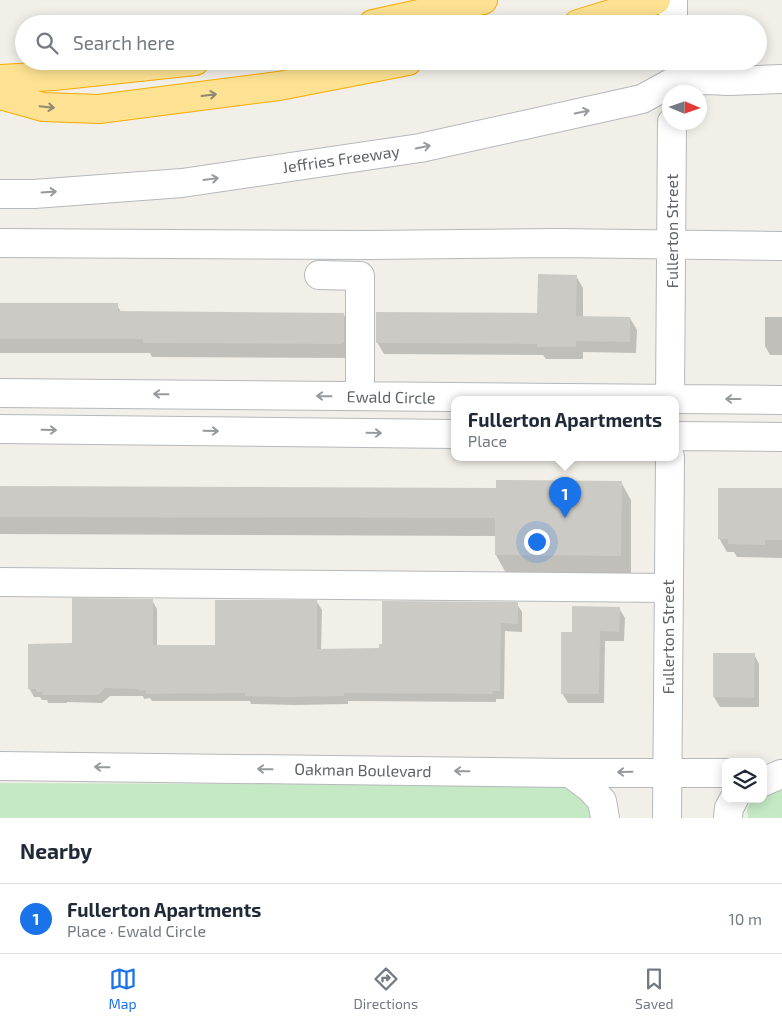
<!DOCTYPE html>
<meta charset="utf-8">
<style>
body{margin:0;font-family:"Exo 2",sans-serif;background:#f6f6f7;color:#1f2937}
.controls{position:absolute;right:15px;bottom:15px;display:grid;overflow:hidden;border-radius:10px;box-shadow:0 2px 12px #0003}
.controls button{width:45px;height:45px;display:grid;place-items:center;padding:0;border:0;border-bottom:1px solid #e0e1e3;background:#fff;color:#1f2937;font:25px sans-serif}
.compass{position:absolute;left:662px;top:85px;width:45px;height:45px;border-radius:50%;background:#fff;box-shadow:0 2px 12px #0003;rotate:92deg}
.you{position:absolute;left:536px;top:541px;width:18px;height:18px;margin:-12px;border:4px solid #fff;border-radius:50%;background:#1a73e8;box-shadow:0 0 0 8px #1a73e833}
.badge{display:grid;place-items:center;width:32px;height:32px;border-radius:50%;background:#1a73e8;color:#fff;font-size:16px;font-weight:700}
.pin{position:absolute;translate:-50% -41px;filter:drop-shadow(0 1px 2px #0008)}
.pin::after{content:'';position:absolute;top:26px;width:18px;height:15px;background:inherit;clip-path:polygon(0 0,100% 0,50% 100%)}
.popup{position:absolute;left:451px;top:396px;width:228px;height:65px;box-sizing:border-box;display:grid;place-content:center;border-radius:10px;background:#fff;filter:drop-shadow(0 1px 4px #0005);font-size:16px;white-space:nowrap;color:#747a83}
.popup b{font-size:19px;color:#1f2937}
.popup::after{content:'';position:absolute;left:50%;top:100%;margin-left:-10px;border:10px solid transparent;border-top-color:#fff}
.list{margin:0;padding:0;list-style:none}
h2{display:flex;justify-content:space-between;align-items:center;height:65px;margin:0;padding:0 20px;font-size:21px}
h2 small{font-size:16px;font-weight:400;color:#747a83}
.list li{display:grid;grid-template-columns:32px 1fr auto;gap:15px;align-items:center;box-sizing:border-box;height:70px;padding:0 20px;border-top:1px solid #e0e1e3}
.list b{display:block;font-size:19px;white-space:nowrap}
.list p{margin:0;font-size:16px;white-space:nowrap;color:#747a83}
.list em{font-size:16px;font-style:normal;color:#747a83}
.icon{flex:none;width:28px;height:28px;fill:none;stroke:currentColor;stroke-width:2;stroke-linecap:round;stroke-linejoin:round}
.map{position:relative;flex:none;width:782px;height:818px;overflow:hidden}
.search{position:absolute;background:#fff;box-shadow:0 2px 12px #0003;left:15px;right:15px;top:15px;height:55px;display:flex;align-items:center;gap:12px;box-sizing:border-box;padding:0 18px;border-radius:28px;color:#747a83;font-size:19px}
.sheet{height:135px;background:#fff}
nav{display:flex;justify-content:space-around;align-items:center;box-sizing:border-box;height:70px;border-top:1px solid #e0e1e3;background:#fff;font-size:14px;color:#747a83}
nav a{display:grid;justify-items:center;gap:2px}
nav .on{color:#1a73e8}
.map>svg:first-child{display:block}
.green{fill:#c5e8c5}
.shadow{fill:#0003}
.building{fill:#cccac5}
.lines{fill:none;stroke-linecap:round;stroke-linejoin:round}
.minor-casing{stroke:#b5b8bc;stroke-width:30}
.highway-casing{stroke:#f9ab00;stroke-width:30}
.minor{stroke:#fff;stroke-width:28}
.highway{stroke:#fde293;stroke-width:28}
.oneway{stroke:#8e8975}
.oneway2{stroke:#979a9d}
.labels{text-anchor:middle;stroke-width:4.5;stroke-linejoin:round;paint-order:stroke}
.street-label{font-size:16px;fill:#5f6368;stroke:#fff}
</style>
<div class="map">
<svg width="782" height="818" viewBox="0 0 782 818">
<rect width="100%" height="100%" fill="#f1efe8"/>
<!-- green -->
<path class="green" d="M0,783L564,785L586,796L593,818H0Z
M782,787V818H748L747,809L752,799H763V790Z"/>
<!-- shadow -->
<path class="shadow" d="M576,276L583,288V318H630L637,330L636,353L583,352V359H546L543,355L384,354L377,342L539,314Z
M0,305H117L121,312L344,315L352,329L350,358L152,357L150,353H0Z
M765,317H782V355H770L765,346Z
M621,482L631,500V573H506L496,555V536L0,534V487L497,489Z
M782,489V558L737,557L734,552H727L719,538Z
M152,600L157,609V646H217L317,602L322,610L321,650L381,649L517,604L522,612V632L505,631L504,699H496V702L348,701V704L295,705L251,704L250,701H152L150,698L144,699L143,696H110L102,703L67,702V703H48L47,700H42L40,697H34L29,688L73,644Z
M619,608L625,618L624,641H605L604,703H568L562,693L574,633Z
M754,654L759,664V707H720L714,697Z"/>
<!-- building -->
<path class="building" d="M538,274L577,275L576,316L630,317V342L576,341V347H537V344L376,343V312L537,313Z
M0,303H118V311L344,313V342H342V344L143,343V339H0Z
M496,480L622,481L621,556L495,555V518L0,517V486L496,488Z
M718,488H782V540H765V545L728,544V539H718Z
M72,598L153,599V645H215V600H317V649L379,648V644H382V601L518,602V624L501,623L500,691H492L493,694L344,693V696L289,697L245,696V693L146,694V690L138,691V689L105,688L98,695H42L43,692H36V689H28V644L72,643Z
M572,606L620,607L619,632L600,631L599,694H561V632H572Z
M713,653H755L754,698L713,697Z"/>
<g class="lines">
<defs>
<path id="minor" d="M673,24V0
M0,194H34L182,183L420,148L642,99L673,82L708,80L728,81L782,79
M0,243L368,245L558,243L782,246
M319,275L360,276V396
M0,393L782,400
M670,399L672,122
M0,429L455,434
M675,436L782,437
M0,582L669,588
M0,766L570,773H726
M570,773L590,788L602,801L605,818
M763,782L781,774
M667,818L670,457
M728,818L729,808L734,799"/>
<path id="highway" d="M373,24L483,0
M578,24L656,0
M0,79L54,76L195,61
M0,95L43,107L99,109L279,86L408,61"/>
</defs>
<!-- minor casing -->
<use href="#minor" class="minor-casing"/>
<!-- highway casing -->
<use href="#highway" class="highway-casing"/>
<!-- minor -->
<use href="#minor" class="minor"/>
<!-- highway -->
<use href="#highway" class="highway"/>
</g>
<!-- one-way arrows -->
<defs><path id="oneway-shaft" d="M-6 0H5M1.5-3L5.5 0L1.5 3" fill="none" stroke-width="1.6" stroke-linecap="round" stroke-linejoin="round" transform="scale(1.25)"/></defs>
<g class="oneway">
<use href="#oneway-shaft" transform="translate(209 95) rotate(-7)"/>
<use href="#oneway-shaft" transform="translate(47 107) rotate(6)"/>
</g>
<g class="oneway2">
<use href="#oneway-shaft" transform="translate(582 112) rotate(-12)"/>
<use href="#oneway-shaft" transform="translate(423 147) rotate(-11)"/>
<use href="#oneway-shaft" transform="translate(211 179) rotate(-8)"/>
<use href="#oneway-shaft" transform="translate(49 192) rotate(-4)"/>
<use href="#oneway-shaft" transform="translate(161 394) rotate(-179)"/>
<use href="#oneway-shaft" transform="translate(324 396) rotate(-179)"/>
<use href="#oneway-shaft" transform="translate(733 399) rotate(-180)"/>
<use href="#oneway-shaft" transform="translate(49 430) rotate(1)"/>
<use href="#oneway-shaft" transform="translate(211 431) rotate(1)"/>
<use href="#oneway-shaft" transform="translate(374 433) rotate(1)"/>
<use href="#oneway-shaft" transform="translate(102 767) rotate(-179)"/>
<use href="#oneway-shaft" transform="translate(265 769) rotate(-179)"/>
<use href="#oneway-shaft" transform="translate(462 771) rotate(-179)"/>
<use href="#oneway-shaft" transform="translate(625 772) rotate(179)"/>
</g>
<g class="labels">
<!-- street labels -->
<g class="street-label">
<text transform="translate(341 159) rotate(-8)" y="6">Jeffries Freeway</text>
<text transform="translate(672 231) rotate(-90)" y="6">Fullerton Street</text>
<text transform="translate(391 397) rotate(1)" y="6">Ewald Circle</text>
<text transform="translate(668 637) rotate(-90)" y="6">Fullerton Street</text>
<text transform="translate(363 770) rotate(1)" y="6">Oakman Boulevard</text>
</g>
</g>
</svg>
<div class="controls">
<button><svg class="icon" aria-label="layers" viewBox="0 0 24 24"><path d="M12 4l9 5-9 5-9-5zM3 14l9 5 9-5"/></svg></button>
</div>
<svg class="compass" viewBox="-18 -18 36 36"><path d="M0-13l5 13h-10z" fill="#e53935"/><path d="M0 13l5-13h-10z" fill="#747a83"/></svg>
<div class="you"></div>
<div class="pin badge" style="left:565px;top:518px">1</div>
<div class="popup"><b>Fullerton Apartments</b>Place</div>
<div class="search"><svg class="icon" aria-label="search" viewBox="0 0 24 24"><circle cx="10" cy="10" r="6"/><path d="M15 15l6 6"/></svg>Search here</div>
</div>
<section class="sheet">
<h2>Nearby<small></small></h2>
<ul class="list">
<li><span class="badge">1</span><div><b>Fullerton Apartments</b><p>Place · Ewald Circle</p></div><em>10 m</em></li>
</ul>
</section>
<nav>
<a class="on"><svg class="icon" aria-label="map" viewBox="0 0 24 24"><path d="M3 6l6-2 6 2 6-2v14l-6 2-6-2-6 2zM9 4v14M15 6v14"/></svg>Map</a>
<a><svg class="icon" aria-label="directions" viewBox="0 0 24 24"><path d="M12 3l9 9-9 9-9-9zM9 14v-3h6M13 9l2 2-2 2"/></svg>Directions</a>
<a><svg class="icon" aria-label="saved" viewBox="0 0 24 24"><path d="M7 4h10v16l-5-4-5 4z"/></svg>Saved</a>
</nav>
